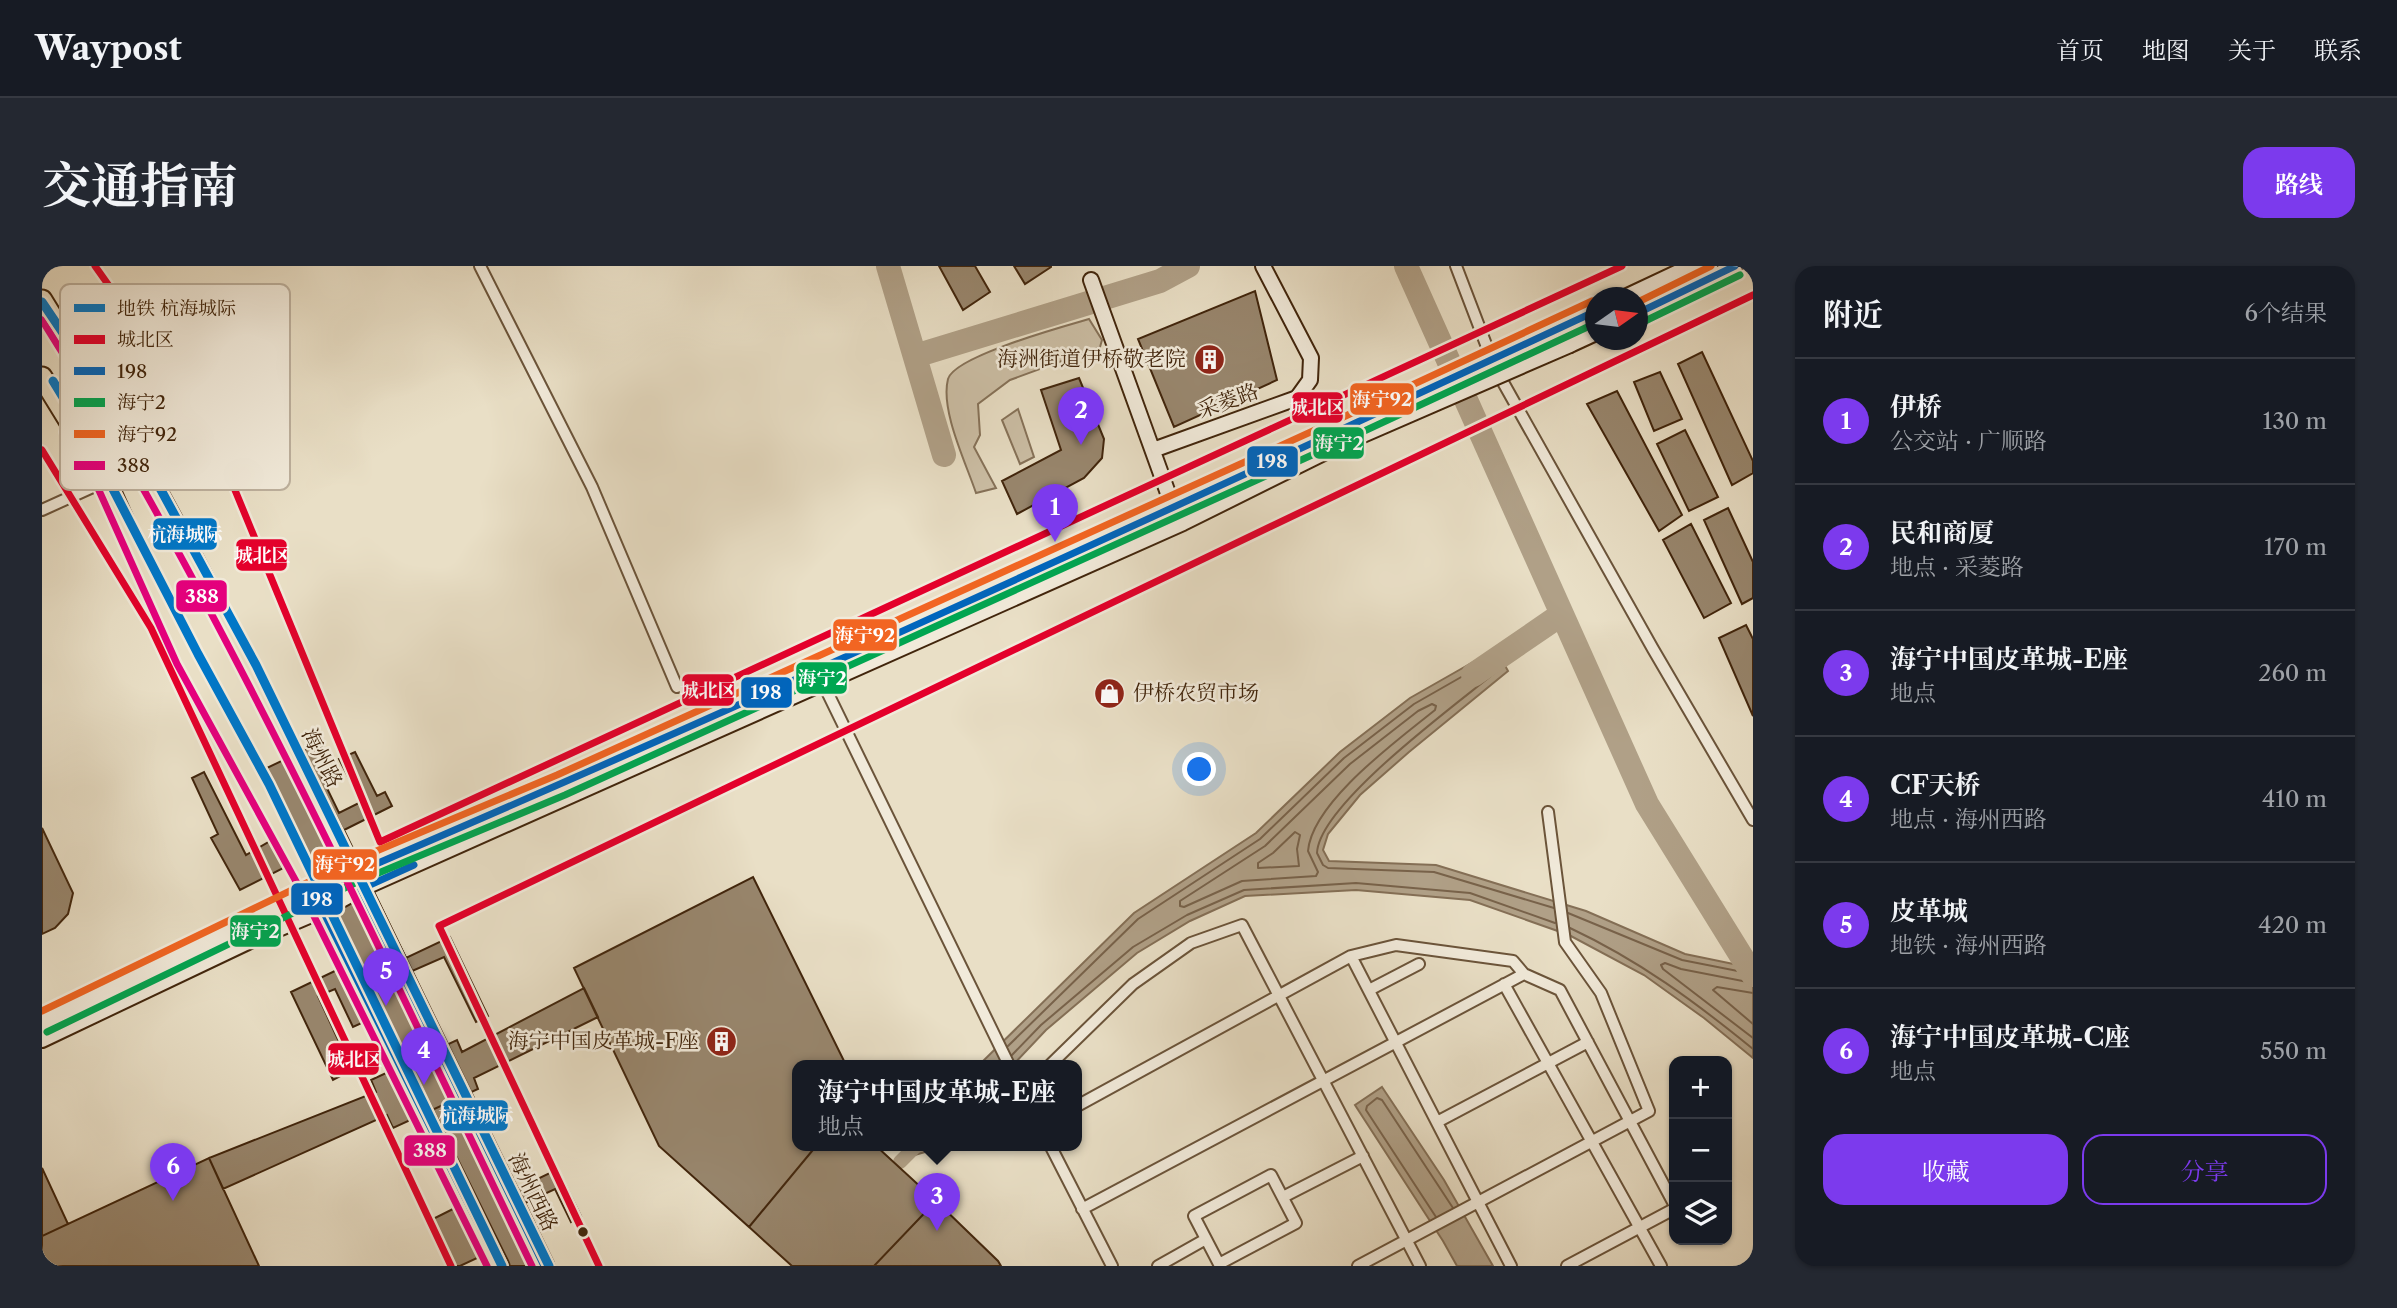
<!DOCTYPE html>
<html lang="zh">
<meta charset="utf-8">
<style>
body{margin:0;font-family:"Libre Caslon Text","Noto Serif SC",serif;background:#242831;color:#f1f3f6}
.controls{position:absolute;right:21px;bottom:21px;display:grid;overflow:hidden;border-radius:14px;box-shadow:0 2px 5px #0004}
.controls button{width:63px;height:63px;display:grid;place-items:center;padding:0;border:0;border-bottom:2px solid #363941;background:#171b24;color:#f1f3f6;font:35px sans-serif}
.compass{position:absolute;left:1543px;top:21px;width:63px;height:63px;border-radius:50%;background:#171b24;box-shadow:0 2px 5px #0004;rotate:76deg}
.you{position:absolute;left:1158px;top:504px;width:24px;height:24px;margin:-18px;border:5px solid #fff;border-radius:50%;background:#1a73e8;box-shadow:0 0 0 10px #1a73e833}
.badge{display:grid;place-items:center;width:46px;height:46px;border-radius:50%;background:#7c3aed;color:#fff;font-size:23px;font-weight:700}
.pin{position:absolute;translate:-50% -58px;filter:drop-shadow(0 2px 4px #0008)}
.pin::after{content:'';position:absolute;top:37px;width:24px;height:21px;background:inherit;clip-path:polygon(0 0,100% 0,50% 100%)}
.popup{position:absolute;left:750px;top:794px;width:290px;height:91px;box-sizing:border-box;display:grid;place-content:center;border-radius:14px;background:#171b24;filter:drop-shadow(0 2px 5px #0005);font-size:23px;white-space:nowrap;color:#9ea1a6}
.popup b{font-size:26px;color:#f1f3f6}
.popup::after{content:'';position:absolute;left:50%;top:100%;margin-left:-14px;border:14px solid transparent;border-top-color:#171b24}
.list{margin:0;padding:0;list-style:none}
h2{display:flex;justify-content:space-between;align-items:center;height:91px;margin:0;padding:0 28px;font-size:30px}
h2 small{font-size:23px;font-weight:400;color:#9ea1a6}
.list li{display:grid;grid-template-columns:46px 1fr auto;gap:21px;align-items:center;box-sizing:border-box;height:126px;padding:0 28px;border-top:2px solid #363941}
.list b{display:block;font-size:26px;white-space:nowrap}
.list p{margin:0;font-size:23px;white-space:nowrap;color:#9ea1a6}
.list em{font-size:23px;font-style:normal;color:#9ea1a6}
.actions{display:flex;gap:14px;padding:21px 28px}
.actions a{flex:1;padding:16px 0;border:2px solid #7c3aed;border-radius:21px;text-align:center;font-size:24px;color:#7c3aed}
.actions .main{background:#7c3aed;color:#fff}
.icon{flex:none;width:38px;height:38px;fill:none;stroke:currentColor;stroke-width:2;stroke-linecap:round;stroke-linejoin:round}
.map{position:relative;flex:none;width:1711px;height:1000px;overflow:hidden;border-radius:21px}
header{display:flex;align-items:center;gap:42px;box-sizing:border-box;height:98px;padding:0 35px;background:#171b24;border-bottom:2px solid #363941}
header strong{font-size:33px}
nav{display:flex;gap:38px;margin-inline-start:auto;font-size:24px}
.intro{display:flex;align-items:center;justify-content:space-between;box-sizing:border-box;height:168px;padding:0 42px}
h1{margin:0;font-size:49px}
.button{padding:18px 32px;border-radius:21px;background:#7c3aed;color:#fff;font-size:24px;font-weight:700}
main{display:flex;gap:42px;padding:0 42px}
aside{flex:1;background:#171b24;border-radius:21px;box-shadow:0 2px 5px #0004}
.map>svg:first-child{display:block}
.green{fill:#ccbfa6;stroke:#867259;stroke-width:2}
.water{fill:#b0a087;stroke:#846f56;stroke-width:2}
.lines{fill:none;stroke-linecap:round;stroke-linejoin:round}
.shore{stroke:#78624a;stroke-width:2}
.canal{stroke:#b0a087;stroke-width:14}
.river{stroke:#b0a087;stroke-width:24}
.building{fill:#98866d;stroke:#41250c;stroke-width:2}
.street-casing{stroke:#6b543a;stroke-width:14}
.secondary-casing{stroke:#41250c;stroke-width:18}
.highway-casing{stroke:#41250c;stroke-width:23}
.street{stroke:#f1eada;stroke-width:10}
.secondary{stroke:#f1eada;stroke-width:14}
.highway{stroke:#e9dfc6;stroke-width:19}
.secondary-bridge-casing{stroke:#41250c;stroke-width:18;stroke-linecap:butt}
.secondary-bridge{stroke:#f1eada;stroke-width:14}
.bus-1-casing{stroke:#f1eada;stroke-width:12}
.bus-2-casing{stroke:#f1eada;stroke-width:12}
.bus-3-casing{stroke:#f1eada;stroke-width:12}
.bus-4-casing{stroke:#f1eada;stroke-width:12}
.bus-5-casing{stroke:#f1eada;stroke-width:12}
.bus-1{stroke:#e4002b;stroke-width:7}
.bus-2{stroke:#0065bd;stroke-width:7}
.bus-3{stroke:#00a651;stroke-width:7}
.bus-4{stroke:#f26522;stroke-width:7}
.bus-5{stroke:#e5007d;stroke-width:7}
.metro-1-casing{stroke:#f1eada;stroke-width:14}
.metro-1{stroke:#0077c8;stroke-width:9}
.bus-dot{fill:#41250c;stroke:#f1eada;stroke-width:2.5}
.labels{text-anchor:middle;stroke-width:5;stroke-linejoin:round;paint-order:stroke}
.poi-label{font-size:21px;fill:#41250c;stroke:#f1eada;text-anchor:end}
.street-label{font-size:21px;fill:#41250c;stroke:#f1eada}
.key{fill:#f1eada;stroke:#bcaf9c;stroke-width:2}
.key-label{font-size:19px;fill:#41250c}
.line-badge{stroke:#f1eada;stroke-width:2.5}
.badge-label{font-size:19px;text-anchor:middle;font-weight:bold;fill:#fff}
</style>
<header>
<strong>Waypost</strong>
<nav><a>首页</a><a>地图</a><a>关于</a><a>联系</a></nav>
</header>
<div class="intro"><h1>交通指南</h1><a class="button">路线</a></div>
<main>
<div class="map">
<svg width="1711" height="1000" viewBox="0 0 1711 1000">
<rect width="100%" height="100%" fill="#e9dfc6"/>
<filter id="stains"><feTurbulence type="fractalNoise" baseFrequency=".00286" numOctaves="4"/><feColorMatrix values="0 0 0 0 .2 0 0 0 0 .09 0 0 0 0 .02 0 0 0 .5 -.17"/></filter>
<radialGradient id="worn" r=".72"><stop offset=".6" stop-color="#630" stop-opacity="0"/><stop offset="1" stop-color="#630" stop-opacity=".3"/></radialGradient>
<!-- green -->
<path class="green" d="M1047,53L1060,74L1058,81L968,114L936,138L938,169L932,181L954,222L934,227C924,197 898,144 906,113C912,90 1023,60 1047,53Z
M976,143L992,191L978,198L960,154Z"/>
<!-- water -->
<path class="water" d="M1454,383L1466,405L1367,486L1318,529L1286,568L1281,584L1287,595L1394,599L1544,645L1643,688L1711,702V792L1662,752L1602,709L1527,669L1428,634L1314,624L1203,630L1148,655L1095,687L1004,764L971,799H937L1092,647L1214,567L1298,486L1368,432Z
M1340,821L1402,914L1451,1000H1415L1401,975L1313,839Z
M866,879H895L890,884L862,892Z"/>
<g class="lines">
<!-- shore -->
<path class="shore" d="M1390,438L1394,440L1393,444C1356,474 1270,536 1266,585L1276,606L1274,610L1200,615L1142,641L1138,640V635L1223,580L1308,498L1376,445Z
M1253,566L1258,569L1255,583L1257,600L1216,602V597L1231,587Z
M1526,647L1640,694L1711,708
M1528,662C1598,695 1652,735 1711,783
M1711,717L1639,703L1623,697L1619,699L1621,703L1711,772
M1711,727L1675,721L1671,724L1711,758
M966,780L1096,653L1218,573L1302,492L1372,438L1449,394L1456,401L1455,405C1415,438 1277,538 1275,587L1281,599L1286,602L1392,606L1512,642
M970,789L999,759L1091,681L1145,649L1202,624L1314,617L1428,627L1513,657
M1394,951L1324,844L1325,840L1335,832L1340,834L1411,942"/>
<!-- canal -->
<path class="canal" d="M858,896L875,879"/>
<!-- river -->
<path class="river" d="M846,0L902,189
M1364,0L1605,538L1711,709
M873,90L1118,15L1146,0
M1431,409L1520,348"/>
</g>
<!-- building -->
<path class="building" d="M897,0H933L948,26L921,44Z
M972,0H1009V1L983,18Z
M1213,25L1235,114L1132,161L1096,73Z
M1660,86L1711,195V207L1690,219L1636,98Z
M1618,106L1640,153L1612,165L1592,116Z
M1037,112L1062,173L1060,192L1042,212L975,248L960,215L1019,184L999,124Z
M1575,125L1640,249L1617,265L1545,138Z
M1643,164L1676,231L1647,245L1615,178Z
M1686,242L1711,296V332L1700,338L1662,254Z
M1649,258L1689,337L1662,352L1621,274Z
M1704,359L1711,373V450L1677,372Z
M279,476L293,506L280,512L297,547L319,536L297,493L313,486L335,530L343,526L350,540L302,564L364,692L408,671L446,750L434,756L402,691L370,705L475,923L516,903L539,950L529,956L513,923L483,937L508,990L488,1000H442L437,991L418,1000H409L387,955L415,941L326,754L311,761L293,723L276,730L310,804L291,814L249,726L295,704L245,600L198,624L169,572L176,568L150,512L162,506L204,589L228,575L200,514Z
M0,562L31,627L26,648L13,662L0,668Z
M711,611L804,799H755V879H775L707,961L617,880L532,702Z
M542,722L556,751L432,812L436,823L351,862L345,849L181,923L167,892L334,826L329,814L415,774L420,786Z
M775,879H833L894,935L832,1000H750L707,961Z
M167,892L217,1000H0V970Z
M0,902L26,958L0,970Z
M894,935L956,995L959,1000H832Z"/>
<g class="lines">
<defs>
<path id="street" d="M438,0L550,221L635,421
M1414,0L1453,102L1611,383L1711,554
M0,244L64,215
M774,403L967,799
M1309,690L1469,1000
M1462,718L1619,1000
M1327,724L1377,698
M1008,799L1091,718L1149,677L1200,659L1378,1000
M1035,840L1309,690L1354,679L1471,695L1482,708L1518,724L1632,938
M1395,856L1546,776
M1008,879L1070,1000
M1229,909L1254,957L1177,998L1152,950Z
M1241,931L1321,890
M1040,943L1482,708
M1116,1000L1164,973
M1316,1000L1607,845L1559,727L1523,676L1506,546
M1525,1000L1632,943"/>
<path id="secondary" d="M1049,14L1131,241
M1581,32L1649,0
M1596,47L1693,0
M1528,79L1554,67
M1111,184L1255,132L1268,114L1269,92L1221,0
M0,757L311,606L519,519L1299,164
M0,774L206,676L281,644L319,623L1141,257L1300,178"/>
<path id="highway" d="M0,34C35,91 72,148 105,207C247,467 372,734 502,1000
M0,111L64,215L144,393L271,625L457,1000"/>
</defs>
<!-- street casing -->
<use href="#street" class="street-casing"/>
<!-- secondary casing -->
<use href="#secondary" class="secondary-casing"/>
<!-- highway casing -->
<use href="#highway" class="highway-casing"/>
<!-- street -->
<use href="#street" class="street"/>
<!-- secondary -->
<use href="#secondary" class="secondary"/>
<!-- highway -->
<use href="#highway" class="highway"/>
<defs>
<path id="secondary-bridge" d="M1299,164L1554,45
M1300,178L1528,79"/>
</defs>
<!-- secondary-bridge casing -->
<use href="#secondary-bridge" class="secondary-bridge-casing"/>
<!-- secondary-bridge -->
<use href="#secondary-bridge" class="secondary-bridge"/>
<defs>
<path id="bus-1" d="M53,0L167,161L338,576L1580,0
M0,184L109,362L409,1000
M557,1000L397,660L1711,29"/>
<path id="bus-2" d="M1596,47L1693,0
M372,599L319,623L502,1000
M457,1000L271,625C702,441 1128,244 1554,45"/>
<path id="bus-3" d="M1601,56L1698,9
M5,766L315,616L523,529L1303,174L1554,57"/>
<path id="bus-4" d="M1596,36L1669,0
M0,745L306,597L515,509L1295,154L1550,35"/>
<path id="bus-5" d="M0,54C32,106 65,157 94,210C239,466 362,735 490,1000
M22,166L55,220L135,398L262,630L445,1000"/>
</defs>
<!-- bus-1 casing -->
<use href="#bus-1" class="bus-1-casing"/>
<!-- bus-2 casing -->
<use href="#bus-2" class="bus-2-casing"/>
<!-- bus-3 casing -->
<use href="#bus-3" class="bus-3-casing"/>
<!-- bus-4 casing -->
<use href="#bus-4" class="bus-4-casing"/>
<!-- bus-5 casing -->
<use href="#bus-5" class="bus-5-casing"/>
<!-- bus-1 -->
<use href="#bus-1" class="bus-1"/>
<!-- bus-2 -->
<use href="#bus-2" class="bus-2"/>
<!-- bus-3 -->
<use href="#bus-3" class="bus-3"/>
<!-- bus-4 -->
<use href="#bus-4" class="bus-4"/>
<!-- bus-5 -->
<use href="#bus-5" class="bus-5"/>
<defs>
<path id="metro-1" d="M0,36L87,165L214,399L507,1000
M11,115L39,161L156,388L227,518L460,1000"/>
</defs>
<!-- metro-1 casing -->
<use href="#metro-1" class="metro-1-casing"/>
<!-- metro-1 -->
<use href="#metro-1" class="metro-1"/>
</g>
<!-- icons -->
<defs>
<symbol id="building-disc" viewBox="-11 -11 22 22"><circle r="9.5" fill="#8f2418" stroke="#f1eada"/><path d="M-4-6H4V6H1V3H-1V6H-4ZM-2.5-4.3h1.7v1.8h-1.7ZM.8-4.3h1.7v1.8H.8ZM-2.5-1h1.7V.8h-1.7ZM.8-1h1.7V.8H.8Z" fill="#fff"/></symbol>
<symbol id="shop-disc" viewBox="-11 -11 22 22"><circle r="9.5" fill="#8f2418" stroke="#f1eada"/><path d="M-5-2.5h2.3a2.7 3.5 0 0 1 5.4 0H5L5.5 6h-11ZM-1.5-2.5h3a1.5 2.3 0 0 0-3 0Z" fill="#fff"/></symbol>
</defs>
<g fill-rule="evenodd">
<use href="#building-disc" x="1150" y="76" width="35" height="35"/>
<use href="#shop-disc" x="1050" y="410" width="35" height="35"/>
<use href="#building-disc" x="662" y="758" width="35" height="35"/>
</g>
<!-- markers -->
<circle class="bus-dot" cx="541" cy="966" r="6"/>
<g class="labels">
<!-- poi labels -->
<g class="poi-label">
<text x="1144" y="100">海洲街道伊桥敬老院</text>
<text x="1091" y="434" text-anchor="start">伊桥农贸市场</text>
<text x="657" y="782">海宁中国皮革城-F座</text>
</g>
<!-- street labels -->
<g class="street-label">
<text transform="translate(1186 135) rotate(-20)" y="7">采菱路</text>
<text transform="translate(280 492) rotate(63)" y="7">海州路</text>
<text transform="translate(491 926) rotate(64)" y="7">海州西路</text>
</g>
</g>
<!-- legend -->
<rect x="18" y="18" width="230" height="206" rx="10" class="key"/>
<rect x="32" y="38" width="31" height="8" fill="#0077c8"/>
<rect x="32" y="69" width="31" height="9" fill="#e4002b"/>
<rect x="32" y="101" width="31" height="8" fill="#0065bd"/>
<rect x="32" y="132" width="31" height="9" fill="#00a651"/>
<rect x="32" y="164" width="31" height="8" fill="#f26522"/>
<rect x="32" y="195" width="31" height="9" fill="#e5007d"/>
<g class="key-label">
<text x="75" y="49">地铁 杭海城际</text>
<text x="75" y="80">城北区</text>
<text x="75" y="112">198</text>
<text x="75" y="143">海宁2</text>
<text x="75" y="175">海宁92</text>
<text x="75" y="206">388</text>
</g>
<g class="line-badge">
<rect x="1307" y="116" width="66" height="34" rx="7" fill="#f26522"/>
<rect x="1249" y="125" width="53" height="33" rx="7" fill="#e4002b"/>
<rect x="1270" y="160" width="53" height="34" rx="7" fill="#00a651"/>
<rect x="1204" y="179" width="53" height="33" rx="7" fill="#0065bd"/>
<rect x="110" y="251" width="66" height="34" rx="7" fill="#0077c8"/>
<rect x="193" y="272" width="53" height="34" rx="7" fill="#e4002b"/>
<rect x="133" y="313" width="53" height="34" rx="7" fill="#e5007d"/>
<rect x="790" y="352" width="66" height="34" rx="7" fill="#f26522"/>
<rect x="753" y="395" width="53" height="34" rx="7" fill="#00a651"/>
<rect x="639" y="407" width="54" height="34" rx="7" fill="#e4002b"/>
<rect x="698" y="410" width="53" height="33" rx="7" fill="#0065bd"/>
<rect x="270" y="582" width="66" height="33" rx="7" fill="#f26522"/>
<rect x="248" y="616" width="54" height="34" rx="7" fill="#0065bd"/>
<rect x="187" y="648" width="53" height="34" rx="7" fill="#00a651"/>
<rect x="285" y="776" width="53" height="34" rx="7" fill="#e4002b"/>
<rect x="400" y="833" width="67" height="33" rx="7" fill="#0077c8"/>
<rect x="361" y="868" width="53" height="33" rx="7" fill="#e5007d"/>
</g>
<g class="badge-label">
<text x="1340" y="140">海宁92</text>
<text x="1275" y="148">城北区</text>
<text x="1297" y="184">海宁2</text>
<text x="1230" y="202">198</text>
<text x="143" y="275">杭海城际</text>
<text x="220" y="296">城北区</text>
<text x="160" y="337">388</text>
<text x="823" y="376">海宁92</text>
<text x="780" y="419">海宁2</text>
<text x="666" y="431">城北区</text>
<text x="724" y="433">198</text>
<text x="303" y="605">海宁92</text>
<text x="275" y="640">198</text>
<text x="213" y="672">海宁2</text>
<text x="312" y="800">城北区</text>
<text x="434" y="856">杭海城际</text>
<text x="388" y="891">388</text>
</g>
<rect width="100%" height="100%" filter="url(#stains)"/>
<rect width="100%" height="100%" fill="url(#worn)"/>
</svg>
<div class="controls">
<button>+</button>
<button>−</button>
<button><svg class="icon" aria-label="layers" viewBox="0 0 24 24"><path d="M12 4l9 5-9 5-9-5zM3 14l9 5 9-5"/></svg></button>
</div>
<svg class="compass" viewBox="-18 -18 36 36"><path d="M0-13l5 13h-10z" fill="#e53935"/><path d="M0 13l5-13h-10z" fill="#9ea1a6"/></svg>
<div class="you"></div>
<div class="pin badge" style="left:1013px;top:276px">1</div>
<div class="pin badge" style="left:1039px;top:179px">2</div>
<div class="pin badge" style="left:895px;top:965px">3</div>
<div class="popup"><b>海宁中国皮革城-E座</b>地点</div>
<div class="pin badge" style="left:382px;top:819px">4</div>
<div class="pin badge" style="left:344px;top:740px">5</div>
<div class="pin badge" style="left:131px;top:935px">6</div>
</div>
<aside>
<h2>附近<small>6个结果</small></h2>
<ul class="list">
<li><span class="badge">1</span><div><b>伊桥</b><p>公交站 · 广顺路</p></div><em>130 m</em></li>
<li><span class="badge">2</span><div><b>民和商厦</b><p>地点 · 采菱路</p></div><em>170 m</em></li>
<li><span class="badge">3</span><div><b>海宁中国皮革城-E座</b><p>地点</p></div><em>260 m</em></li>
<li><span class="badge">4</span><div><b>CF天桥</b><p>地点 · 海州西路</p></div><em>410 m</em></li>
<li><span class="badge">5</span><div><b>皮革城</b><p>地铁 · 海州西路</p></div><em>420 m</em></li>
<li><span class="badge">6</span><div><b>海宁中国皮革城-C座</b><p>地点</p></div><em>550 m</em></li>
</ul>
<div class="actions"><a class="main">收藏</a><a>分享</a></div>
</aside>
</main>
